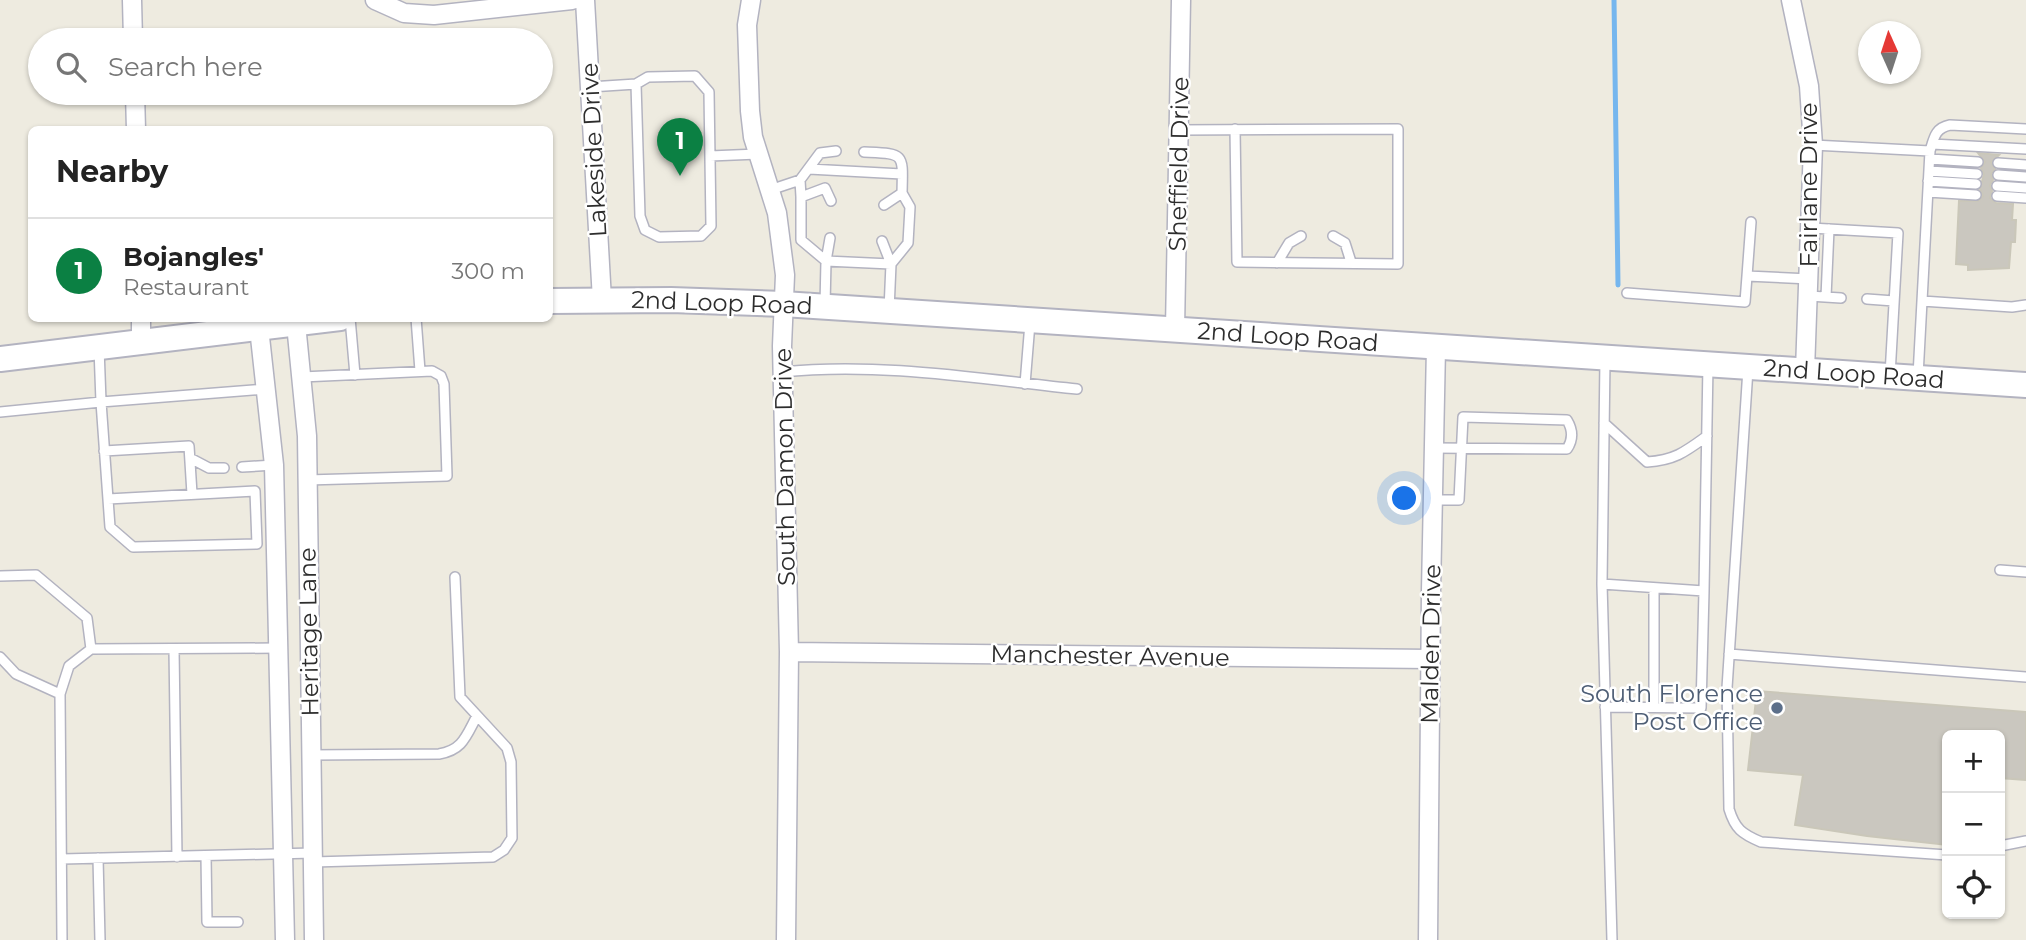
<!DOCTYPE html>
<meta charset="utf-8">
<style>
body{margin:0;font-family:Montserrat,sans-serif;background:#f6f6f6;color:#222}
.controls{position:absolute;right:21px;bottom:21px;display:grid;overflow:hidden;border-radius:10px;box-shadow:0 2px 5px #0004}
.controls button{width:63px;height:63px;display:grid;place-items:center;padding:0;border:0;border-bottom:2px solid #e0e0e0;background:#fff;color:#222;font:35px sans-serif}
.compass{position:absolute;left:1858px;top:21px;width:63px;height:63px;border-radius:50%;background:#fff;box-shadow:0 2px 5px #0004;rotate:357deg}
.you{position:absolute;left:1405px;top:499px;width:24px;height:24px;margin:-18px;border:5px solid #fff;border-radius:50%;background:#1a73e8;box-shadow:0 0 0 10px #1a73e833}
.badge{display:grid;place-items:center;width:46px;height:46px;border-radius:50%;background:#0b8043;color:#fff;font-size:23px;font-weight:700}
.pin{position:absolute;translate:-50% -58px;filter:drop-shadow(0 2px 4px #0008)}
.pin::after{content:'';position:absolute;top:37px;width:24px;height:21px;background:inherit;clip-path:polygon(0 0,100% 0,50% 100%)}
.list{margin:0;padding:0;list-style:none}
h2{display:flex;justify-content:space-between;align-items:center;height:91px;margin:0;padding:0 28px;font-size:30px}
h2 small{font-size:23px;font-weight:400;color:#767676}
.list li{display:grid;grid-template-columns:46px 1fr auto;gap:21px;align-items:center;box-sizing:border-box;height:105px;padding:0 28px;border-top:2px solid #e0e0e0}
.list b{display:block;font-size:26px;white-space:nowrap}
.list p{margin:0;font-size:23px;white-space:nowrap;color:#767676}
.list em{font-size:23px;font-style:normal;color:#767676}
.icon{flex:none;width:38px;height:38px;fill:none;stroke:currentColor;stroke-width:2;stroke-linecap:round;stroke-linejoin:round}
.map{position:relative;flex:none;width:2026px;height:940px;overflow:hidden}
.search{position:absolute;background:#fff;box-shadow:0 2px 5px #0004;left:28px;top:28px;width:525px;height:77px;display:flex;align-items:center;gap:18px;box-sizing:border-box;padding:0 24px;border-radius:38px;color:#767676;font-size:26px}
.panel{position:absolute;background:#fff;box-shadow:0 2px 5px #0004;left:28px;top:126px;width:525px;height:196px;border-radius:10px}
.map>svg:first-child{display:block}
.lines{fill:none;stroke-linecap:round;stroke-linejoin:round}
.stream{stroke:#75b6ee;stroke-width:5}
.building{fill:#cac7bf;stroke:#cac7b9;stroke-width:2}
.lane-casing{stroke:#b3b3c0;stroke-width:12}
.street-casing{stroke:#b3b3c0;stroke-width:21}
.secondary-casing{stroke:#b3b3c0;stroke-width:28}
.lane{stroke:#fff;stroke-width:9}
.street{stroke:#fff;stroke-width:18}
.secondary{stroke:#fff;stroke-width:24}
.service-dot{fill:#5c6f8a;stroke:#fff;stroke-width:2.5}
.labels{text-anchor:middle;stroke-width:5;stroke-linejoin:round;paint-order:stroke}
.street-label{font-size:24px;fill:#2d2d2d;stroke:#fff}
.service-label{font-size:24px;fill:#4e5e75;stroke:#fff;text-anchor:end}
</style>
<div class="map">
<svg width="2026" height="940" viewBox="0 0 2026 940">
<rect width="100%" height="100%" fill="#eeebe0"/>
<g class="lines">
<!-- stream -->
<path class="stream" d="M1614,0L1618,285"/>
</g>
<!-- building -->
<path class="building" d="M1978,153L1999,155L1991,162L1995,169L1991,174L1993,180L1990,185L1992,191L1990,198L1996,203L2013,204L2012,220H2016L2015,242H2011L2009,268L1968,270V265L1956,264L1959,201H1978L1983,196L1980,189L1984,174L1981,168L1985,162Z
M1757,691L2026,712V780L2000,778V735H1947V845L1867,836L1795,825L1803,775L1748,770Z"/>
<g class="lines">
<defs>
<path id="lane" d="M590,87L636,84L640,216L645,230L659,237L701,236L711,226L709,92L695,76L648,77L636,84
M1180,130L1398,129V264L1237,262L1235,129
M1932,144L2026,149
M1813,145L1930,151L1918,376
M1930,151C1934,138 1935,128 1950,125L2026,129
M864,152C905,154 903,152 902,193
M710,156L758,154
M1930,159L1978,162
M1998,163L2026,165
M809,169L902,174
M1929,171L1977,174
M1998,175L2026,177
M800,180L820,153L836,151
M1928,181L1976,184
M1997,186L2026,188
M770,190L800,180L801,197
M1928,192L1976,195
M1997,196L2026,198
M884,205L902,193L910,207L908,243L891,264L889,310
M1811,228L1898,233L1890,375
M1333,236L1345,243L1351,262
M830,238L826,261L801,240V197L825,188L831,201
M1277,263L1289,243L1301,236
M1747,276L1751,222
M1627,293L1745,302L1747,276L1810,279
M1809,296L1841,298
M1826,297L1829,229
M1867,299L1894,301
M1922,301L2012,307L2026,305
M825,305L826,261L891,264L882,241
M350,318L355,375
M416,318L420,371
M1748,369L1727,688L1729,809C1735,829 1742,834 1761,842L1947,855
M782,372C880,362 980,379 1077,389
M302,377L432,371L441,376L444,384L447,476L307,480
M1025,384L1030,323
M0,412L101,402L99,348
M1604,423L1647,462C1675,460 1685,452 1707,436
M104,451L189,446L192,494
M190,458L209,468H224
M242,467L274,465
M108,499L255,491L257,544L133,547L110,527L101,402L266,389
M1433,500H1459L1463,417L1567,420C1573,430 1573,440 1567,449L1434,448
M2000,570L2026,572
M0,576L36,575L87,618L91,649
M1602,584L1605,360
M1704,591L1708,365
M174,649L177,857
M1729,654L2026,677
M0,657L16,674L60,694
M1605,707L1701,708L1704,591L1602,584L1612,940
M1654,707V588
M311,755L439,754C463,750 466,736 477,716
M2000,846L2026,841
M206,856L207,922H238
M98,858L100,940
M62,859L313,853
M313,862L493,857L504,850L512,838L511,762L507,748L460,697L455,577
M62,940L60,694L69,666L91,649L279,648"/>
<path id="street" d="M132,0L133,40
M375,0L404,13L434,15L572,0
M585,0L602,300
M751,0L747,25L750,111L753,137L777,213L785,275L782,346L789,652L786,940
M1791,0L1809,86L1813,145L1805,371
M135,93L136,130
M141,318V343
M296,324L307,436L314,940
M259,328L274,465L285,940
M1175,329L1181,0
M789,652L1430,659
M1428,940L1431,591L1436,347"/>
<path id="secondary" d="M550,301L671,300L783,304L2026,385
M0,359L340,318"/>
</defs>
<!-- lane casing -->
<use href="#lane" class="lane-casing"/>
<!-- street casing -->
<use href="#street" class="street-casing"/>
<!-- secondary casing -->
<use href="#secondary" class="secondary-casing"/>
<!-- lane -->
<use href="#lane" class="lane"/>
<!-- street -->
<use href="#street" class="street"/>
<!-- secondary -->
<use href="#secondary" class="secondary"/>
</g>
<!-- markers -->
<circle class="service-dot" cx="1777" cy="708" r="7"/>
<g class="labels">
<!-- street labels -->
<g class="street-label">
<text transform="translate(594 150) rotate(-93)" y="8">Lakeside Drive</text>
<text transform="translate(1179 164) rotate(-89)" y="8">Sheffield Drive</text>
<text transform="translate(1809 185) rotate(-90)" y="8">Fairlane Drive</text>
<text transform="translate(722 303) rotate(2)" y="8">2nd Loop Road</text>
<text transform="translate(1288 337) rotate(4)" y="8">2nd Loop Road</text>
<text transform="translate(1854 374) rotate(4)" y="8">2nd Loop Road</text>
<text transform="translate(785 467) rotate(-91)" y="8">South Damon Drive</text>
<text transform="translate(309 632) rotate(-91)" y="8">Heritage Lane</text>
<text transform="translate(1431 644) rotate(-89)" y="8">Malden Drive</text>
<text transform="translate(1110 656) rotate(1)" y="8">Manchester Avenue</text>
</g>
<!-- service labels -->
<g class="service-label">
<text x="1763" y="702">South Florence<tspan x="1763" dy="28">Post Office</tspan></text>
</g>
</g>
</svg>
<div class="controls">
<button>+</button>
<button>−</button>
<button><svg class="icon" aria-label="locate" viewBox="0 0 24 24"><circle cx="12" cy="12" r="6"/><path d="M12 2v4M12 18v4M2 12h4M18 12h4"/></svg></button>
</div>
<svg class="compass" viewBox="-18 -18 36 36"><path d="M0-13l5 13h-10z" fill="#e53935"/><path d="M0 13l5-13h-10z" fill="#767676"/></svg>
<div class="you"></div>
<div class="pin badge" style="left:680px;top:176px">1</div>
<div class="search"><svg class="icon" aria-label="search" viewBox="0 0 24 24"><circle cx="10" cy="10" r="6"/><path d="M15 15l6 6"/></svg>Search here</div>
<section class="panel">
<h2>Nearby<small></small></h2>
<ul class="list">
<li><span class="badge">1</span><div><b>Bojangles'</b><p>Restaurant</p></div><em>300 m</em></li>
</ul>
</section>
</div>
